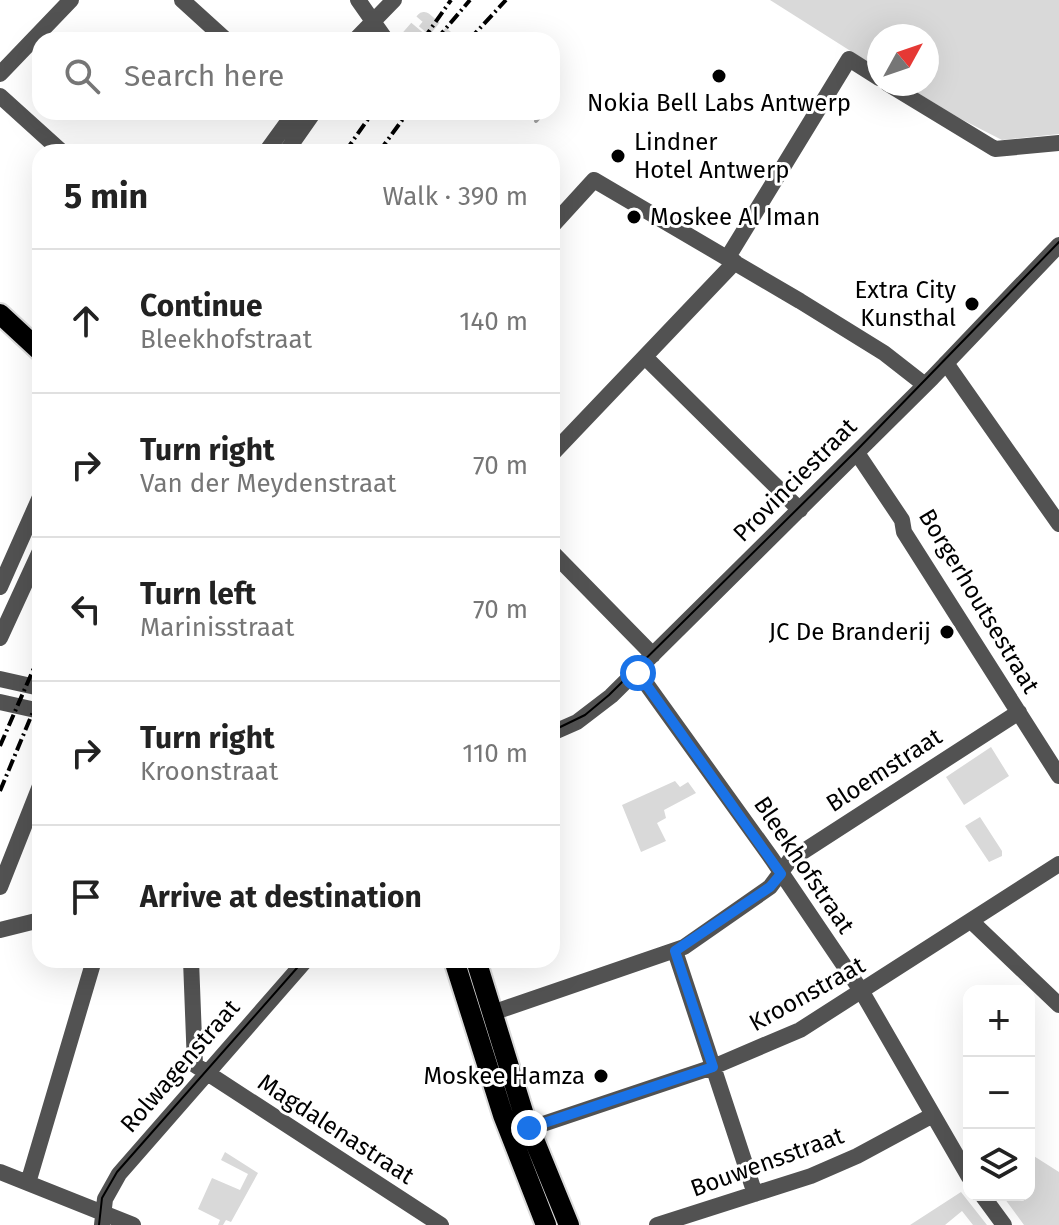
<!DOCTYPE html>
<meta charset="utf-8">
<style>
body{margin:0;font-family:"Fira Sans",sans-serif;background:#f6f6f6;color:#222}
.controls{position:absolute;right:24px;bottom:24px;display:grid;overflow:hidden;border-radius:16px;box-shadow:0 8px 32px #0002}
.controls button{width:72px;height:72px;display:grid;place-items:center;padding:0;border:0;border-bottom:2px solid #e0e0e0;background:#fff;color:#222;font:40px sans-serif}
.compass{position:absolute;left:867px;top:24px;width:72px;height:72px;border-radius:50%;background:#fff;box-shadow:0 8px 32px #0002;rotate:50deg}
.stop{position:absolute;width:24px;height:24px;margin:-18px;border:6px solid #1a73e8;border-radius:50%;background:#fff}
.stop.end{background:#1a73e8;border-color:#fff;box-shadow:0 2px 8px #0008}
.list{margin:0;padding:0;list-style:none}
h2{display:flex;justify-content:space-between;align-items:center;height:104px;margin:0;padding:0 32px;font-size:34px}
h2 small{font-size:26px;font-weight:400;color:#767676}
.list li{display:grid;grid-template-columns:52px 1fr auto;gap:24px;align-items:center;box-sizing:border-box;height:144px;padding:0 32px;border-top:2px solid #e0e0e0}
.list b{display:block;font-size:30px;white-space:nowrap}
.list p{margin:0;font-size:26px;white-space:nowrap;color:#767676}
.list em{font-size:26px;font-style:normal;color:#767676}
.icon{flex:none;width:44px;height:44px;fill:none;stroke:currentColor;stroke-width:2;stroke-linecap:round;stroke-linejoin:round}
.map{position:relative;flex:none;width:1059px;height:1225px;overflow:hidden}
.search{position:absolute;background:#fff;box-shadow:0 8px 32px #0002;left:32px;top:32px;width:528px;height:88px;display:flex;align-items:center;gap:20px;box-sizing:border-box;padding:0 28px;border-radius:24px;color:#767676;font-size:30px}
.panel{position:absolute;background:#fff;box-shadow:0 8px 32px #0002;left:32px;top:144px;width:528px;height:824px;border-radius:24px}
.map>svg:first-child{display:block}
.green{fill:#d9d9d9}
.lines{fill:none;stroke-linecap:round;stroke-linejoin:round}
.stream{stroke:#a0a0a0;stroke-width:4}
.minor-tunnel{stroke:#d9d9d9;stroke-width:16;stroke-dasharray:16 8;stroke-linecap:butt}
.major-casing{stroke:#dbdbdb;stroke-width:24}
.minor{stroke:#525252;stroke-width:16}
.major{stroke:#000;stroke-width:20}
.tram{stroke:#000;stroke-width:2}
.rail{stroke:#000;stroke-width:4;stroke-dasharray:12 4 2 4;stroke-linecap:butt}
.route{stroke:#1a73e8;stroke-width:10}
.poi-dot{fill:#000;stroke:#fff;stroke-width:3}
.labels{text-anchor:middle;stroke-width:6;stroke-linejoin:round;paint-order:stroke}
.poi-label{font-size:24px;fill:#000;stroke:#fff;text-anchor:end}
.street-label{font-size:24px;fill:#000;stroke:#fff}
</style>
<div class="map">
<svg width="1059" height="1225" viewBox="0 0 1059 1225">
<rect width="100%" height="100%" fill="#fff"/>
<!-- green -->
<path class="green" d="M770,0H1059V134L1002,140L959,118L903,84H927V36H879V69Z
M991,747L1009,776L964,805L946,777Z
M675,781L680,787L688,782L696,793L664,810L666,818L657,823L666,841L641,852L622,805Z
M980,817L1002,851V856L989,862L965,826Z
M225,1152L258,1173L231,1222L226,1220L223,1225H218L220,1220L198,1209L212,1178L240,1190L248,1174L221,1160Z
M1029,1153L1059,1172V1225H1024L1002,1195H1029Z
M961,1192L987,1225H973L962,1211L945,1225H910Z"/>
<g class="lines">
<!-- stream -->
<path class="stream" d="M536,121L544,112"/>
<!-- minor-tunnel -->
<path class="minor-tunnel" d="M407,40L424,20L448,40"/>
<defs>
<path id="major" d="M0,314L40,351
M454,960L503,1115L546,1225
M476,960L524,1115L569,1225"/>
</defs>
<!-- major casing -->
<use href="#major" class="major-casing"/>
<!-- minor -->
<path class="minor" d="M182,0L226,40
M358,0L384,37
M355,40L394,0
M0,74L71,0
M888,84L995,149L1059,143
M0,96L62,152
M266,152L295,112
M286,152L314,112
M552,226L594,180L800,301L884,353L925,385
M728,257L849,59L879,78
M645,357L800,510
M946,363L1059,524
M857,453L902,520L904,532L1059,776
M552,454L735,262
M552,552L653,655
M0,587L40,497
M0,638L40,551
M637,671L772,859L862,992L969,1177
M0,679L40,688
M0,702L40,711
M552,733L577,722L611,696L932,378L1059,245
M0,887L40,786
M971,921L1059,1005
M0,930L40,920
M675,951L755,1194
M191,960L195,1065L441,1225
M492,1013L684,947L770,887L790,860L1019,712
M519,1132L713,1067L800,1030L1059,864
M0,1172L133,1225
M28,1183L94,960
M982,1195L1004,1225
M102,1225L105,1199L119,1174L306,960
M657,1225L811,1176L857,1156L933,1115"/>
<!-- major -->
<use href="#major" class="major"/>
<!-- tram -->
<path class="tram" d="M552,731L585,715L609,695L856,451L1059,242
M99,1225L102,1198L117,1172L304,960"/>
<!-- rail -->
<path class="rail" d="M423,40L451,0
M436,40L470,0
M469,40L506,0
M345,152L373,112
M379,152L408,112
M0,746L40,654
M0,791L40,695"/>
</g>
<g class="lines">
<!-- route -->
<path class="route" d="M529,1128L713,1067L675,951L770,887L781,874L638,673"/>
</g>
<!-- markers -->
<g class="poi-dot">
<circle cx="719" cy="76" r="8"/>
<circle cx="618" cy="156" r="8"/>
<circle cx="634" cy="217" r="8"/>
<circle cx="972" cy="304" r="8"/>
<circle cx="947" cy="632" r="8"/>
<circle cx="601" cy="1076" r="8"/>
</g>
<g class="labels">
<!-- poi labels -->
<g class="poi-label">
<text x="719" y="111" text-anchor="middle">Nokia Bell Labs Antwerp</text>
<text x="634" y="150" text-anchor="start">Lindner<tspan x="634" dy="28">Hotel Antwerp</tspan></text>
<text x="650" y="225" text-anchor="start">Moskee Al Iman</text>
<text x="956" y="298">Extra City<tspan x="956" dy="28">Kunsthal</tspan></text>
<text x="931" y="640">JC De Branderij</text>
<text x="585" y="1084">Moskee Hamza</text>
</g>
<!-- street labels -->
<g class="street-label">
<text transform="translate(795 480) rotate(-45)" y="8">Provinciestraat</text>
<text transform="translate(979 601) rotate(59)" y="8">Borgerhoutsestraat</text>
<text transform="translate(884 770) rotate(-33)" y="8">Bloemstraat</text>
<text transform="translate(804 865) rotate(56)" y="8">Bleekhofstraat</text>
<text transform="translate(807 994) rotate(-29)" y="8">Kroonstraat</text>
<text transform="translate(180 1066) rotate(-49)" y="8">Rolwagenstraat</text>
<text transform="translate(336 1129) rotate(33)" y="8">Magdalenastraat</text>
<text transform="translate(767 1162) rotate(-20)" y="8">Bouwensstraat</text>
</g>
</g>
</svg>
<div class="controls">
<button>+</button>
<button>−</button>
<button><svg class="icon" aria-label="layers" viewBox="0 0 24 24"><path d="M12 4l9 5-9 5-9-5zM3 14l9 5 9-5"/></svg></button>
</div>
<svg class="compass" viewBox="-18 -18 36 36"><path d="M0-13l5 13h-10z" fill="#e53935"/><path d="M0 13l5-13h-10z" fill="#767676"/></svg>
<div class="stop" style="left:638px;top:673px"></div>
<div class="stop end" style="left:529px;top:1128px"></div>
<div class="search"><svg class="icon" aria-label="search" viewBox="0 0 24 24"><circle cx="10" cy="10" r="6"/><path d="M15 15l6 6"/></svg>Search here</div>
<section class="panel">
<h2>5 min<small>Walk · 390 m</small></h2>
<ul class="list">
<li><svg class="icon" aria-label="ahead" viewBox="0 0 24 24"><path d="M12 20V5M6 11l6-6 6 6"/></svg><div><b>Continue</b><p>Bleekhofstraat</p></div><em>140 m</em></li>
<li><svg class="icon" aria-label="right" viewBox="0 0 24 24"><path d="M7 20v-9h11M14 6l5 5-5 5"/></svg><div><b>Turn right</b><p>Van der Meydenstraat</p></div><em>70 m</em></li>
<li><svg class="icon" aria-label="left" viewBox="0 0 24 24"><path d="M17 20v-9H6M10 6l-5 5 5 5"/></svg><div><b>Turn left</b><p>Marinisstraat</p></div><em>70 m</em></li>
<li><svg class="icon" aria-label="right" viewBox="0 0 24 24"><path d="M7 20v-9h11M14 6l5 5-5 5"/></svg><div><b>Turn right</b><p>Kroonstraat</p></div><em>110 m</em></li>
<li><svg class="icon" aria-label="arrive" viewBox="0 0 24 24"><path d="M6 21V4h12l-3 4 3 4H6"/></svg><div><b>Arrive at destination</b></div></li>
</ul>
</section>
</div>
